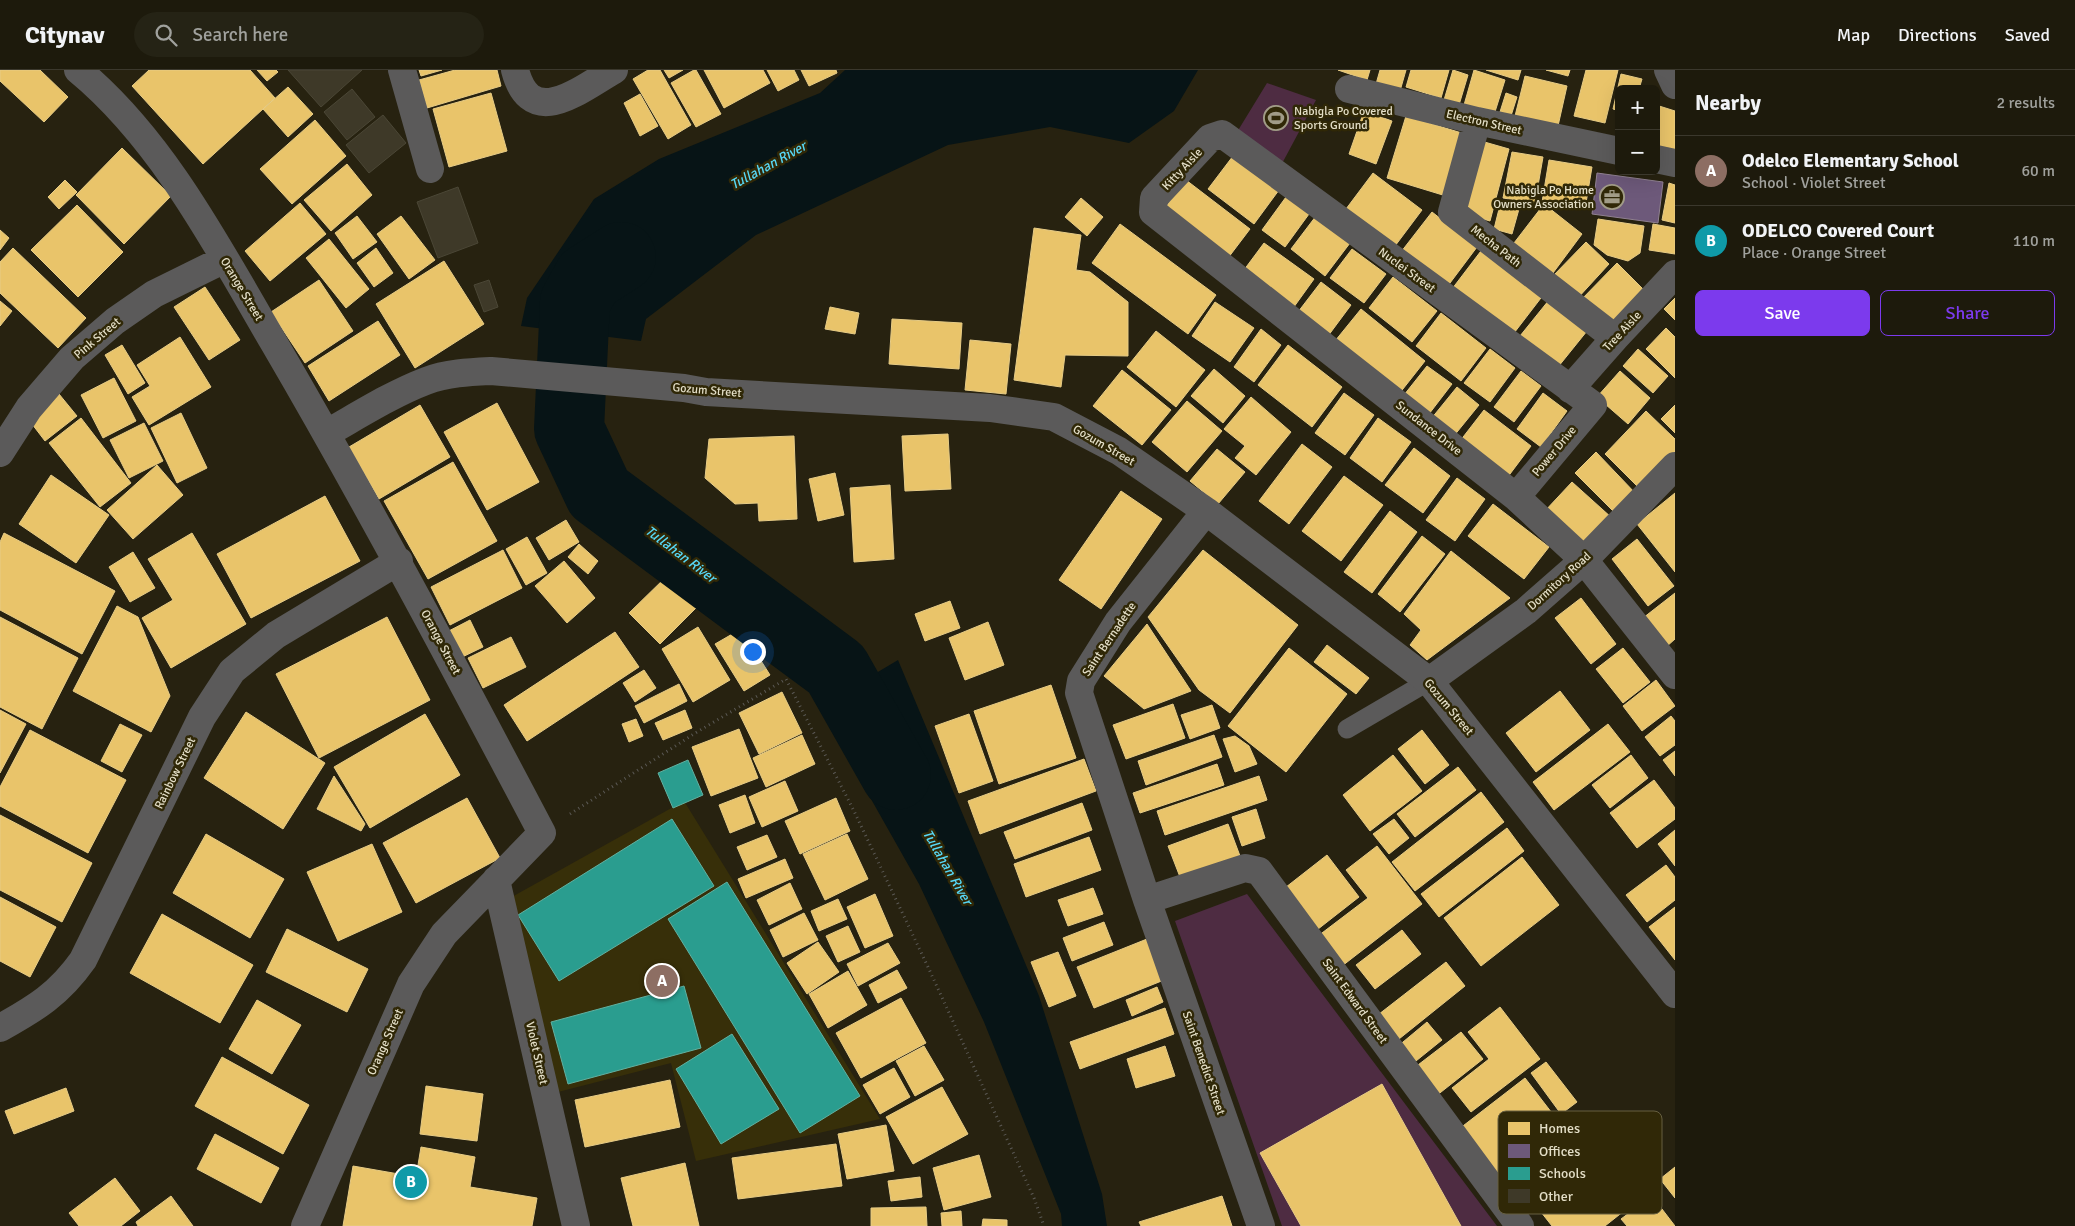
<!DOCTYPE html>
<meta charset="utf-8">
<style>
body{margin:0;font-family:Signika,sans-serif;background:#252315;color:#f1f3f6}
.controls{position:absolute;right:15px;top:15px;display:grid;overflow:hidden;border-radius:8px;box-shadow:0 5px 20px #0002}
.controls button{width:45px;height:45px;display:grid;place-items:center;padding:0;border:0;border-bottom:1px solid #3b382d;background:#1d1a0c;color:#f1f3f6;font:25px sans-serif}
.you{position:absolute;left:752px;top:581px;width:18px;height:18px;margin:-12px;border:4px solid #fff;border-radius:50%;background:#1a73e8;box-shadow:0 0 0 8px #1a73e833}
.badge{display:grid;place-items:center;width:32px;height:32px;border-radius:50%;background:#7c3aed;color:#fff;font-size:16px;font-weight:700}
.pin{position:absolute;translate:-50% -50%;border:2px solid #fff;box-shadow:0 1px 5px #0006}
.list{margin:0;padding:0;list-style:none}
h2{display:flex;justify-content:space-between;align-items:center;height:65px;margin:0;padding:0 20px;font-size:21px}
h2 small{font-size:16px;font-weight:400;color:#a0a19d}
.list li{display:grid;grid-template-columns:32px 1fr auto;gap:15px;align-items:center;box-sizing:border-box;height:70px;padding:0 20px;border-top:1px solid #3b382d}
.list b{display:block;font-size:19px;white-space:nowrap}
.list p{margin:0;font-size:16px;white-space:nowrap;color:#a0a19d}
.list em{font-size:16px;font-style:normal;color:#a0a19d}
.actions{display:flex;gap:10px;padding:15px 20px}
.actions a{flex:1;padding:11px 0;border:1px solid #7c3aed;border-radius:8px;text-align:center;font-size:18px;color:#7c3aed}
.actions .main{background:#7c3aed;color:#fff}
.icon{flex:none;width:28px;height:28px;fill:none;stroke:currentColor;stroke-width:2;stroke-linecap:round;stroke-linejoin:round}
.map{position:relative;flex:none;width:1675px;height:1156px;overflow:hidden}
header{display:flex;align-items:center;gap:30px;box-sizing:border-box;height:70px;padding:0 25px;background:#1d1a0c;border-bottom:1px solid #3b382d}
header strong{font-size:24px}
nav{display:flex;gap:28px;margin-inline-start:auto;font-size:18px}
.search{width:350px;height:45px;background:#252315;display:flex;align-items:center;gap:12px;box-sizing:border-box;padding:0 18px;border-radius:28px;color:#a0a19d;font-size:19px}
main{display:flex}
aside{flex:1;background:#1d1a0c}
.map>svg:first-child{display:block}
.built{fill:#372f09}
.green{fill:#4e2c42}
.water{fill:#071416}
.homes{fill:#e9c46a;stroke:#e7cc86}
.offices{fill:#6d597a;stroke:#908191}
.schools{fill:#2a9d8f;stroke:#62b0a0}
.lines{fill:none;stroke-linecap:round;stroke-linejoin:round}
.river{stroke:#071416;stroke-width:70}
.building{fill:#3e3928;stroke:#4b4736}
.path{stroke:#5b5955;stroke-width:3;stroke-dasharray:1 4;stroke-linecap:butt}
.lane{stroke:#5b5a5a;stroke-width:19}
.street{stroke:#5b5a5a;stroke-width:28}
.labels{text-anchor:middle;stroke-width:5;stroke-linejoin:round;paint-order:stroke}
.poi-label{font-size:12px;fill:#e3dec7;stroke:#302807;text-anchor:start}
.street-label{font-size:12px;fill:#e3dec7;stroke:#302807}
.water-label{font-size:14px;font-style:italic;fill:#57d8f6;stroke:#302807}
.key{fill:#302807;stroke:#665f41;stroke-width:1}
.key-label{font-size:14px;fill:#e3dec7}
</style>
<header>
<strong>Citynav</strong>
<div class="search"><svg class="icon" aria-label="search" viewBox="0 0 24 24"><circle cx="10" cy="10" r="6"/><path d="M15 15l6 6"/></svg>Search here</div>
<nav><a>Map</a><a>Directions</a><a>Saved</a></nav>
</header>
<main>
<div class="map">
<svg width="1675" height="1156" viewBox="0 0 1675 1156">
<rect width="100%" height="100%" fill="#272210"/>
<!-- built -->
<path class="built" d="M684,731L880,1049L696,1091L671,993L558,1022L510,828Z"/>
<!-- green -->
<path class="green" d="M1267,13L1316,30L1278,101L1234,67Z
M1247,824L1497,1156H1282L1175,851Z"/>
<!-- water -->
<path class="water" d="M845,0H1198L1174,41L1129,73L1050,57L948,75L756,165L646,249L641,271L521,256L527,228L594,129L659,89L820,23Z
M898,590L1039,926L1102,1124L1107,1156H1062L1061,1144L984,952L919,814L819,637Z"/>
<!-- homes -->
<path class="homes" d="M0,0H40L68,27L44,52L0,11Z
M149,0H250L275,28L203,94L132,16Z
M257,0H276L278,2L267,11Z
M419,0H442L421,6Z
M455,0H497L501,16L427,38L419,10Z
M648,0H660L691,55L668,69L633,9Z
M664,0H683L669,8Z
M694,0H696L721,44L696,57L671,13Z
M704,0H763L770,13L724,38Z
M767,0H794L799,10L778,21Z
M801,0H836L837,3L809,16Z
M1338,0H1370L1367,10Z
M1380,0H1406L1400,21L1376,14Z
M1411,0H1449L1441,28L1406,17Z
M1453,0L1468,5L1459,35L1444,30Z
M1474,0L1505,10L1494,45L1464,35Z
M1486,0H1521L1518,10Z
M1546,0H1570L1568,6Z
M1586,0H1618L1605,53L1574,46Z
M1621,4L1642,9L1639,19H1619V41L1613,39Z
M1525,6L1567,16L1558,56L1515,46Z
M288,17L313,44L288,67L263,39Z
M491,23L507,81L449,97L433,39Z
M1506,23L1517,27L1510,49L1499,45Z
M640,24L658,56L640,66L624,33Z
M1656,35L1675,41V84L1656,78Z
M1364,41L1392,51L1376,94L1349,84Z
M1406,46L1465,64L1446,126L1387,108Z
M315,50L346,86L292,134L260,99Z
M1481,71L1509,79L1490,151L1462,143Z
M122,78L171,126L124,174L76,125Z
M1512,82L1543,87L1535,133L1503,128Z
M1233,86L1279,120L1254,154L1208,119Z
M1549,90L1592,97L1585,139L1542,132Z
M347,94L372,125L331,161L304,130Z
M1373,103L1422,140L1395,176L1346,139Z
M65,110L77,122L59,139L48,127Z
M1186,110L1250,159L1225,192L1161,143Z
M1669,113L1675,115V153L1662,150Z
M1286,127L1309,144L1285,177L1262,160Z
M1081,128L1103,147L1087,166L1065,147Z
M300,133L326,164L270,211L245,181Z
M1544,134L1582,164L1553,203L1514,173Z
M77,135L123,182L78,227L31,180Z
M1500,135L1519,139L1512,164L1494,159Z
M1432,142L1477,177L1447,217L1401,182Z
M357,146L377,172L353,189L335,163Z
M401,146L435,190L409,209L377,164Z
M1316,146L1350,173L1325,206L1291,179Z
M1598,149L1644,156L1640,183L1628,191L1607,185L1594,175Z
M1120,154L1216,225L1188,264L1092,193Z
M1653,154L1675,158V184L1649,180Z
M1034,158L1081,165L1076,200L1090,202L1128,232V286L1065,285L1061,317L1014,310Z
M0,160L9,168L0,180Z
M329,169L369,219L346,238L306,188Z
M1586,172L1609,194L1576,230L1552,207Z
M1264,173L1314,209L1291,241L1241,204Z
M1484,177L1544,224L1511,267L1452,219Z
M13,178L86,248L58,278L0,223V192Z
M376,178L393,203L374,217L357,193Z
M1352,179L1386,204L1364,233L1330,208Z
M444,191L484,254L415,298L376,234Z
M1617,193L1647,223L1612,261L1580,231Z
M1393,207L1437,241L1412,272L1369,238Z
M319,210L353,261L305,293L271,242Z
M1321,212L1351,235L1328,266L1298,242Z
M205,217L240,270L209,290L174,237Z
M1675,228V250L1664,239Z
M1549,230L1587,261L1558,297L1520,266Z
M0,231L12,241L0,256Z
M1215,232L1254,258L1230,292L1192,266Z
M830,237L859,243L855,264L825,259Z
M1361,239L1425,291L1399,324L1335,271Z
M1441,243L1486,278L1461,311L1416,276Z
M892,249L962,253L959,299L889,294Z
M378,251L400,285L329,331L308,296Z
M1666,258L1675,267V308L1646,279Z
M1261,259L1281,275L1254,312L1234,297Z
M1156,261L1205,300L1176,337L1127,297Z
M180,267L211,317L149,355L132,327L150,316L137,295Z
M970,270L1011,274L1006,324L965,320Z
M122,275L145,313L128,324L105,285Z
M1288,275L1342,317L1312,357L1258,315Z
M1490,279L1515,298L1490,332L1464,313Z
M1638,279L1668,306L1653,323L1623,296Z
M1427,296L1452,314L1429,344L1404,325Z
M1214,299L1245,326L1223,353L1191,326Z
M1122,300L1171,340L1142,375L1093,336Z
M1521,301L1541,316L1514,352L1494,337Z
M1620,301L1650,328L1628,354L1597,327Z
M114,308L136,351L103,368L81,325Z
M1457,317L1479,335L1453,367L1431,349Z
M1344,323L1374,345L1345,385L1315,363Z
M1543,323L1567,341L1541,377L1517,359Z
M59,324L77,346L45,371L32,354Z
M1251,327L1291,362L1256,405L1235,388L1245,376L1224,359Z
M1187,331L1222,361L1187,402L1152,372Z
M497,333L539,412L487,440L444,362Z
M420,335L450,387L379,429L349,377Z
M1675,335V363L1661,349Z
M1484,340L1531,376L1507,408L1460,371Z
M1646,341L1675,369V391L1644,423L1605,384Z
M181,343L207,398L177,413L151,358Z
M81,348L131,413L100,437L49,373Z
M1378,348L1411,372L1382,412L1350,388Z
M144,353L163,391L129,408L110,370Z
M948,364L951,419L905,421L902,366Z
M794,366L797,449L759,451L758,433L735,434L705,408L709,369Z
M1302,374L1332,397L1289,454L1259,431Z
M1414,378L1450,406L1423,443L1385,415Z
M1217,379L1245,402L1218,434L1190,411Z
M1596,382L1637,425L1617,445L1575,403Z
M453,392L497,471L428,509L384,431Z
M157,395L183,425L133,469L107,440Z
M835,403L844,445L818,451L809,409Z
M51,405L109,445L76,493L19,454Z
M1344,406L1383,435L1341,491L1302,461Z
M1457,408L1485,429L1455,471L1426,450Z
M1572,412L1612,448L1584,479L1544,442Z
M890,415L894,489L854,492L850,418Z
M1121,421L1162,449L1101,539L1059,510Z
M1675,423V502L1637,454Z
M325,426L360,491L251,548L217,484Z
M1493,434L1549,477L1524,509L1468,466Z
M1390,441L1417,462L1372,523L1344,502Z
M566,450L579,472L549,490L536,468Z
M4,463L115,521L82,584L0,540V472Z
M192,463L246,554L171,598L142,548L173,530L148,489Z
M1422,466L1445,484L1400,542L1378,524Z
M527,467L547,503L526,515L506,479Z
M1637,469L1674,516L1648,536L1612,489Z
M579,474L598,491L588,504L568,487Z
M503,480L522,518L450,555L431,517Z
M1203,480L1298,555L1230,643L1199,620L1148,547Z
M1451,481L1510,528L1427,590L1410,575L1421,560L1404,544Z
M133,482L155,518L130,532L109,497Z
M564,491L595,528L567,553L535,516Z
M668,505L698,536L660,574L629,543Z
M1675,523V569L1666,577L1643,548Z
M1581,528L1616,574L1591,594L1555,548Z
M950,531L960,558L925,571L915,544Z
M117,536L138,547L170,626L151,662L73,621Z
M0,547L78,588L42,659L0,637Z
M387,547L430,630L319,688L276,604Z
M470,550L483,577L456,590L443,564Z
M988,552L1004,595L965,610L949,568Z
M1147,554L1191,621L1144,639L1104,606Z
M698,557L730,610L693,632L662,579Z
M741,559L770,605L744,621L715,574Z
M615,562L639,597L527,671L504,635Z
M511,567L526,597L483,618L468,588Z
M1327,575L1369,608L1356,624L1314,592Z
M1289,578L1347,624L1286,702L1228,656Z
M1623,578L1650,612L1623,633L1596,599Z
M644,600L656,618L635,632L623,613Z
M1656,610L1675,636L1642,661L1623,636Z
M679,614L687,631L644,653L635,636Z
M1051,615L1076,688L999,714L974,641Z
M1560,621L1590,660L1536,702L1506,663Z
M782,622L802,663L759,684L739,643Z
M1173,634L1185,668L1126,689L1113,655Z
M1212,635L1220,658L1190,669L1181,645Z
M0,640L26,654L0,703Z
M685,640L692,658L663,670L655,653Z
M246,642L325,693L283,759L204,708Z
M425,644L460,705L370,758L334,697Z
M969,644L993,711L959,723L935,656Z
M1671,646L1675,651V675L1660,686L1645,667Z
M636,649L643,666L629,672L622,654Z
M120,654L142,665L122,702L101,691Z
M1608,654L1630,682L1554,740L1533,712Z
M739,659L758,708L711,726L692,677Z
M30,660L126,710L88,783L0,736V717Z
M1422,660L1449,695L1425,714L1398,679Z
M802,665L815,694L766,717L753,688Z
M1214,665L1222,687L1146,715L1138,691Z
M1235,666L1249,676L1257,694L1235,702L1223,669Z
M1675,681V706L1663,690Z
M1393,685L1422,721L1370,761L1343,725Z
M1631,685L1648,708L1610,738L1592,715Z
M1084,689L1096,721L980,764L968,731Z
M1217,694L1224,715L1140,743L1133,723Z
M1458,697L1476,720L1415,767L1397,744Z
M334,706L365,754L361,761L317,739Z
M1259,706L1267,730L1165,765L1157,741Z
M1654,710L1675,738V749L1637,778L1610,743Z
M785,711L798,741L762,757L749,727Z
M1481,722L1504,752L1415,821L1392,792Z
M745,725L755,753L730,763L719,735Z
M467,728L500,788L416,833L383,773Z
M836,728L850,761L800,784L785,751Z
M1082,733L1092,760L1015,789L1004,762Z
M1256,739L1265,768L1242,776L1232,747Z
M0,745L92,793L62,852L0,820Z
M1394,749L1409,768L1389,784L1373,764Z
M1228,754L1240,786L1180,807L1168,776Z
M1507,758L1524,781L1439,847L1421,824Z
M1675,760V796L1658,774Z
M206,764L284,809L250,868L173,823Z
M847,764L868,809L825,830L803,784Z
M767,765L777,787L747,800L737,777Z
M1089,767L1101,800L1026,827L1014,794Z
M372,774L402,842L338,871L307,802Z
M1377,776L1422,834L1342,896L1318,866L1368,828L1346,800Z
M1327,785L1359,827L1313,863L1281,821Z
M1522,787L1559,835L1481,896L1444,848Z
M785,789L793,808L746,828L738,809Z
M1666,795L1675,807V830L1647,852L1626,825Z
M790,813L802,839L769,855L757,830Z
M1093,818L1103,844L1068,856L1058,830Z
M875,824L893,866L865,878L847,837Z
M0,827L56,857L30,907L0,891Z
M838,829L847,849L819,861L811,841Z
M1675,837V890L1649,857Z
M804,843L818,870L783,887L770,860Z
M162,844L253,895L220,953L130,903Z
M1104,852L1113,875L1072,891L1063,868Z
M848,856L860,882L838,892L826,866Z
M287,859L368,899L347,942L266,902Z
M1402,860L1421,884L1375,919L1356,895Z
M1147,869L1164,910L1094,938L1077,897Z
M818,872L839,902L807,924L787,893Z
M888,873L900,893L858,916L847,894Z
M1058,882L1076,926L1049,937L1031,892Z
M1446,892L1465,916L1394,973L1374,948Z
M897,900L907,918L878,933L869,915Z
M848,901L867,935L828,958L809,924Z
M1157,917L1163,932L1132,946L1126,930Z
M901,928L926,973L861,1008L836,963Z
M257,930L301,955L272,1004L229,979Z
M1500,937L1540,989L1471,1042L1452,1018L1489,989L1468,962Z
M1165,938L1174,964L1080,999L1070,972Z
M1427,952L1442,970L1411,995L1397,977Z
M1461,962L1483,989L1436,1026L1414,998Z
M924,976L944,1010L915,1026L896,991Z
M1165,976L1175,1006L1136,1018L1127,989Z
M222,987L309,1035L283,1084L195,1036Z
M1546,992L1577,1032L1561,1044L1531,1003Z
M894,998L910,1027L880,1044L863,1015Z
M1525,1008L1565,1060L1500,1111L1459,1059Z
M670,1010L680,1057L585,1077L575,1030Z
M1382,1014L1461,1156H1301L1260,1083Z
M426,1016L483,1024L477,1071L420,1064Z
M942,1017L968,1064L913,1094L886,1047Z
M66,1018L74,1041L14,1064L5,1041Z
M886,1055L894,1101L847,1109L838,1064Z
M215,1064L279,1098L261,1133L197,1099Z
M1602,1064L1648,1122L1605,1156H1552L1526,1123Z
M836,1074L842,1116L738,1129L732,1088Z
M421,1077L475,1087L470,1117L537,1128L532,1156H343L353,1096L416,1107Z
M979,1085L991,1127L944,1140L933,1098Z
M685,1093L699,1156H633L621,1108Z
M1675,1097V1128L1660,1109Z
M920,1107L922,1127L891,1131L888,1111Z
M115,1108L140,1141L121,1156H79L69,1143Z
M171,1126L193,1156H138L136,1152Z
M1222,1126L1232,1156H1141L1139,1152Z
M1652,1126L1675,1156H1627L1621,1149Z
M926,1137L927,1156H871V1138Z
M961,1141L962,1156H942L941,1143Z
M983,1149L1007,1150V1156H982Z"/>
<!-- offices -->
<path class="offices" d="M1597,103L1663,112L1658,153L1592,144Z"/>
<!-- schools -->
<path class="schools" d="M688,690L703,725L673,738L658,703Z
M672,749L714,816L559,911L518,845Z
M727,812L860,1026L800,1063L668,849Z
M684,916L701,978L568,1014L551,952Z
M732,964L779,1039L721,1074L676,999Z"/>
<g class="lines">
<!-- river -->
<path class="river" d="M621,187L588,208L575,232L569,359L599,423L836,599L896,705"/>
</g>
<!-- building -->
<path class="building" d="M288,0H362L321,37Z
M352,19L375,47L347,70L324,42Z
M383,45L406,73L369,103L346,75Z
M458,117L478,173L438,188L417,132Z
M489,210L498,237L484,242L474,215Z"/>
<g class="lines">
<!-- path -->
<path class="path" d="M570,744L697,662L786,609L854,741L928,897L1034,1128L1044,1156"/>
<!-- lane -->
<path class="lane" d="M1347,659L1429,611"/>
<!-- street -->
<path class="street" d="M78,0C163,70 219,179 274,273C368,434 455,598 542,763L444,864L411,914L305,1156
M402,0L430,99
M515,0C531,61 579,20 614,0
M1668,0L1675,15
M1349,19L1477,51L1619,81
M1477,51L1452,142L1615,268
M1656,89L1675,93
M1570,319L1615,268L1675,204
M327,363C359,345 392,324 426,311C447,303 470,302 491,301L684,318L706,322L990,338L1054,347L1119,381L1206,441L1429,611L1675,924
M0,383L29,338L72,288L115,251L154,224L225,189
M1516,427L1593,335L1222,64L1210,68L1154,128L1153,142L1516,427L1584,490L1675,605
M1206,441L1118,552L1081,611L1079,623L1147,830L1261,1156
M1429,611L1526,541L1584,490L1675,396
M496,810L576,1156
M1147,830L1245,798L1259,801L1520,1156
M0,958C36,938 59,924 83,890L202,647L232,601L276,565L399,491"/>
</g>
<!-- icons -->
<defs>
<symbol id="stadium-ring" viewBox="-11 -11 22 22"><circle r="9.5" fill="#302807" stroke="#a19c87" stroke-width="1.5"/><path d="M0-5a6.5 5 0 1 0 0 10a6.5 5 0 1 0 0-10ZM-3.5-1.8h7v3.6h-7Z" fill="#a19c87"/></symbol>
<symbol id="office-ring" viewBox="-11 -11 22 22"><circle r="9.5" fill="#302807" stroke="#a19c87" stroke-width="1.5"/><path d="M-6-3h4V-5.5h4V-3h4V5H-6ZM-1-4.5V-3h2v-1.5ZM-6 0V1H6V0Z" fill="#a19c87"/></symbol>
</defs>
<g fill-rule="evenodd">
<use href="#stadium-ring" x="1262" y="34" width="28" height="28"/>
<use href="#office-ring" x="1598" y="113" width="28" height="28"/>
</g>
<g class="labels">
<!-- poi labels -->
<g class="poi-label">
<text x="1294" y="45">Nabigla Po Covered<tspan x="1294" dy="14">Sports Ground</tspan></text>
<text x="1594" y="124" text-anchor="end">Nabigla Po Home<tspan x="1594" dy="14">Owners Association</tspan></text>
</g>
<!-- street labels -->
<g class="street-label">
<text transform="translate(1484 52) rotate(13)" y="4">Electron Street</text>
<text transform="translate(1182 99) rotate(-47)" y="4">Kitty Aisle</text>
<text transform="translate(1496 176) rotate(38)" y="4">Mecha Path</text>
<text transform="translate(1407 200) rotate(36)" y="4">Nuclei Street</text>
<text transform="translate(242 219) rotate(59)" y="4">Orange Street</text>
<text transform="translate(1622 261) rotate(-47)" y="4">Tree Aisle</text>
<text transform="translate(97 268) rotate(-40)" y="4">Pink Street</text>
<text transform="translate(707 320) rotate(5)" y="4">Gozum Street</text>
<text transform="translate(1429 358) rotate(38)" y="4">Sundance Drive</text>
<text transform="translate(1104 375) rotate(30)" y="4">Gozum Street</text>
<text transform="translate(1554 381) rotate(-50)" y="4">Power Drive</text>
<text transform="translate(1559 511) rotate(-42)" y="4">Dormitory Road</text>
<text transform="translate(1109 569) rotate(-56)" y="4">Saint Bernadette</text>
<text transform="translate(441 572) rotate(62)" y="4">Orange Street</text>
<text transform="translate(1449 637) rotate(50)" y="4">Gozum Street</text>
<text transform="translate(175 703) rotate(-64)" y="4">Rainbow Street</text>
<text transform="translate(1355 931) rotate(54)" y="4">Saint Edward Street</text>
<text transform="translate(385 972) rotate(-66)" y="4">Orange Street</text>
<text transform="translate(537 983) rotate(77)" y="4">Violet Street</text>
<text transform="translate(1204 993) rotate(71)" y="4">Saint Benedict Street</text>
</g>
<!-- water labels -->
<g class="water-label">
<text transform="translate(768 95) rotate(-29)" y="5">Tullahan River</text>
<text transform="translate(681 484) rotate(37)" y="5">Tullahan River</text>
<text transform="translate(948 797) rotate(60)" y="5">Tullahan River</text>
</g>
</g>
<!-- legend -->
<rect x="1498" y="1041" width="164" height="103" rx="8" class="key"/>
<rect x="1508" y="1052" width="22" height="13" fill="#e9c46a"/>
<rect x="1508" y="1074" width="22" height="14" fill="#6d597a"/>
<rect x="1508" y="1097" width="22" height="13" fill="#2a9d8f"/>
<rect x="1508" y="1119" width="22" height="14" fill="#3e3928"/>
<g class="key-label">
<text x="1539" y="1063">Homes</text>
<text x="1539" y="1086">Offices</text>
<text x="1539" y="1108">Schools</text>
<text x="1539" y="1131">Other</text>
</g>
</svg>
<div class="controls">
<button>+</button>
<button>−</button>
</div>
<div class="you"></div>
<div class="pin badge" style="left:662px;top:911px;background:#8d6e63">A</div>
<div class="pin badge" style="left:411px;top:1112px;background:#0f9aa8">B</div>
</div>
<aside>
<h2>Nearby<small>2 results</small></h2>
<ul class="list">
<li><span class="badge" style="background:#8d6e63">A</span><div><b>Odelco Elementary School</b><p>School · Violet Street</p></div><em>60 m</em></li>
<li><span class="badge" style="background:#0f9aa8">B</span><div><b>ODELCO Covered Court</b><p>Place · Orange Street</p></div><em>110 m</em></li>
</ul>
<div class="actions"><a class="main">Save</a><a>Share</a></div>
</aside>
</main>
